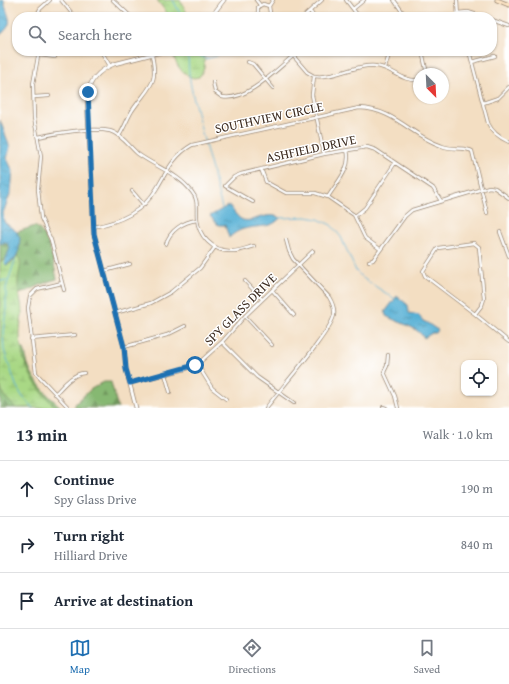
<!DOCTYPE html>
<meta charset="utf-8">
<style>
body{margin:0;font-family:"Gentium Book Plus",serif;background:#f2f2f3;color:#1f2937}
.controls{position:absolute;right:12px;bottom:12px;display:grid;overflow:hidden;border-radius:8px;box-shadow:0 1px 3px #0004}
.controls button{width:36px;height:36px;display:grid;place-items:center;padding:0;border:0;border-bottom:1px solid #e0e1e3;background:#fff;color:#1f2937;font:20px sans-serif}
.compass{position:absolute;left:413px;top:68px;width:36px;height:36px;border-radius:50%;background:#fff;box-shadow:0 1px 3px #0004;rotate:156deg}
.stop{position:absolute;width:12px;height:12px;margin:-9px;border:3px solid #1f6fb2;border-radius:50%;background:#fff}
.stop.end{background:#1f6fb2;border-color:#fff;box-shadow:0 1px 4px #0008}
.list{margin:0;padding:0;list-style:none}
h2{display:flex;justify-content:space-between;align-items:center;height:52px;margin:0;padding:0 16px;font-size:17px}
h2 small{font-size:13px;font-weight:400;color:#747a83}
.list li{display:grid;grid-template-columns:26px 1fr auto;gap:12px;align-items:center;box-sizing:border-box;height:56px;padding:0 16px;border-top:1px solid #e0e1e3}
.list b{display:block;font-size:15px;white-space:nowrap}
.list p{margin:0;font-size:13px;white-space:nowrap;color:#747a83}
.list em{font-size:13px;font-style:normal;color:#747a83}
.icon{flex:none;width:22px;height:22px;fill:none;stroke:currentColor;stroke-width:2;stroke-linecap:round;stroke-linejoin:round}
.map{position:relative;flex:none;width:509px;height:408px;overflow:hidden}
.search{position:absolute;background:#fff;box-shadow:0 1px 3px #0004;left:12px;right:12px;top:12px;height:44px;display:flex;align-items:center;gap:10px;box-sizing:border-box;padding:0 14px;border-radius:16px;color:#747a83;font-size:15px}
.sheet{height:220px;background:#fff}
nav{display:flex;justify-content:space-around;align-items:center;box-sizing:border-box;height:56px;border-top:1px solid #e0e1e3;background:#fff;font-size:11px;color:#747a83}
nav a{display:grid;justify-items:center;gap:2px}
nav .on{color:#1f6fb2}
.map>svg:first-child{display:block}
.forest{fill:url(#forest-firs);stroke:#607148}
.wetland{fill:url(#wetland-marsh);stroke:#728152}
.water{fill:url(#water-ripples);stroke:#4a6e7a}
.lines{fill:none;stroke-linecap:round;stroke-linejoin:round}
.stream{stroke:#58b1d5;stroke-width:1}
.minor-casing{stroke:#978470;stroke-width:4}
.tertiary-casing{stroke:#978470;stroke-width:4.5}
.secondary-casing{stroke:#978470;stroke-width:5}
.minor{stroke:#fff;stroke-width:2.5}
.tertiary{stroke:#fff;stroke-width:3}
.secondary{stroke:#fde5c5;stroke-width:3.5}
.route{stroke:#1f6fb2;stroke-width:5}
.labels{text-anchor:middle;stroke-width:3;stroke-linejoin:round;paint-order:stroke}
.street-label{font-size:13px;fill:#3b2a1e;stroke:#fff}
</style>
<div class="map">
<svg width="509" height="408" viewBox="0 0 509 408">
<defs>
<pattern id="forest-firs" width="22" height="20" patternUnits="userSpaceOnUse"><rect width="22" height="20" fill="#86b872"/><path d="M5 1l3.5 6h-7zM16 11l3.5 6h-7z" fill="#6f965d"/></pattern>
<pattern id="wetland-marsh" width="20" height="14" patternUnits="userSpaceOnUse"><rect width="20" height="14" fill="#a9d885"/><path d="M1 5h8M5 5V1M11 12h8M15 12V8" fill="none" stroke="#92ba72"/></pattern>
<pattern id="water-ripples" width="26" height="14" patternUnits="userSpaceOnUse"><rect width="26" height="14" fill="#58b1d5"/><path d="M2 4q2-2 4 0t4 0M15 11q2-2 4 0t4 0" fill="none" stroke="#4a90ac"/></pattern>
</defs>
<rect width="100%" height="100%" fill="#fff"/>
<filter id="ink" filterUnits="userSpaceOnUse"><feTurbulence type="fractalNoise" baseFrequency=".025" numOctaves="2"/><feDisplacementMap in="SourceGraphic" scale="8" xChannelSelector="R" yChannelSelector="G"/><feConvolveMatrix kernelMatrix="1 2 1 2 8 2 1 2 1" color-interpolation-filters="sRGB"/></filter>
<filter id="wash" filterUnits="userSpaceOnUse"><feTurbulence type="fractalNoise" baseFrequency=".012" numOctaves="4" result="noise"/><feDisplacementMap in="SourceGraphic" scale="16" xChannelSelector="R" yChannelSelector="G"/><feGaussianBlur stdDeviation="0.9" result="paint"/><feColorMatrix in="noise" values="0 0 0 0 0 0 0 0 0 0 0 0 0 0 0 0 0 1.4 0 .05"/><feComposite in="paint" operator="in"/></filter>
<g filter="url(#wash)">
<rect width="100%" height="100%" fill="#f3dec2"/>
<!-- forest -->
<path class="forest" d="M35,226C51,237 53,262 57,279C40,283 30,292 15,295L19,348L24,349C26,354 26,359 28,364C34,382 48,396 62,408H0V240L11,234Z
M104,382H111L118,408H75V404L91,389Z"/>
<!-- wetland -->
<path class="wetland" d="M157,0H180L189,17H170Z
M173,51H203C205,61 206,69 199,77L193,78C181,73 174,63 173,51Z
M17,255C24,264 18,271 18,281C17,291 21,299 22,309C23,316 20,323 20,330C19,362 34,387 57,408H16L5,397L0,386V262L6,258L4,263L8,265L15,259Z"/>
<!-- water -->
<path class="water" d="M0,0H4C6,16 17,22 0,35Z
M0,120L10,147L7,159L13,171L11,192L3,213L4,222L17,232L20,238L19,250L15,259L6,265L4,263L10,248L6,242L0,244Z
M229,205C232,209 237,217 241,219C250,225 267,210 280,218C269,233 246,220 229,238L225,225H218L210,216Z
M397,296L408,305L409,313L419,315L423,321C429,323 432,327 438,330L436,333H432L424,338C417,326 398,323 386,316L385,312Z"/>
<g class="lines">
<!-- stream -->
<path class="stream" d="M173,0L182,17
M189,51C187,68 190,83 194,100C202,136 213,172 222,208
M191,51L206,59L217,56
M279,218L306,217L318,219L331,225L341,237L356,271L364,279L395,299
M15,260L6,288V310L3,332L4,350L16,385L22,396L33,408
M0,281L7,280"/>
</g>
</g>
<g filter="url(#ink)">
<g class="lines">
<defs>
<path id="minor" d="M61,0L75,17
M113,0L131,17
M256,0L260,5
M346,0L359,17
M394,0L406,17
M457,0L458,17
M269,6L273,0
M353,9L364,0
M310,11L314,17
M457,13L468,12L484,17
M36,17L40,9L50,0
M261,17L258,14V7L263,4L269,6
M267,17L270,13L269,6
M303,17L322,0
M492,20L509,26
M39,51L33,84L34,118L41,156L38,189L41,218L51,240L64,290
M101,51L110,66
M289,51L307,72L314,76C334,79 355,64 375,66C392,67 401,82 419,80
M422,51L427,74
M469,51L488,123C492,132 500,138 509,142
M39,55L55,57
M248,62L253,64L273,88
M472,62L495,56
M385,68L388,58L386,51
M314,76L312,95L324,154
M213,82L215,92L222,97C246,102 276,70 293,56
M34,97L49,96
M434,98V99
M483,103L498,98L509,87
M119,136C125,127 128,116 134,108C151,84 159,84 151,51
M38,137C56,133 92,127 110,131C121,134 130,147 138,154C156,167 179,174 192,192C199,200 196,209 197,218C198,236 213,251 230,251C238,252 246,248 254,246
M261,169L266,182L286,193H315L328,197L354,215L365,238L380,249
M132,191L144,205
M328,197C337,182 352,168 347,150
M253,202L225,186L234,177L241,174L324,154L367,147L376,150L433,188L441,201
M355,216L365,208L395,163
M93,227C120,222 143,212 157,188C167,171 174,155 192,145L359,108C395,109 411,136 442,146C451,150 466,147 472,151L487,213
M500,232L509,256
M474,243L479,247L484,299L482,305L475,314L425,276L423,271L438,248Z
M166,244C170,230 183,222 197,220
M369,261L373,260L405,216L412,210L489,187L495,188L509,198
M104,271L130,264
M245,281L262,299
M62,283L37,289L30,296L28,308L36,373L68,407
M272,290L294,315
M115,313L151,303L171,292L200,268L215,247
M475,314L509,342
M245,316L272,345
M31,339L75,335
M222,342L257,377L294,403
M124,347L167,335L185,326
M388,355L387,366L384,372L395,396L398,408
M197,364L212,388L226,399
M165,374L170,392
M130,383L186,369L200,362L222,342L245,316L313,251
M55,394C63,386 72,374 84,373
M383,407L386,408
M266,408C280,389 331,332 334,315C335,308 332,302 329,297L293,259L289,251L286,240"/>
<path id="tertiary" d="M211,17L224,0
M136,408L126,369L124,347L94,234L87,96C89,80 100,70 114,64L165,51"/>
<path id="secondary" d="M497,0L509,5"/>
</defs>
<!-- minor casing -->
<use href="#minor" class="minor-casing"/>
<!-- tertiary casing -->
<use href="#tertiary" class="tertiary-casing"/>
<!-- secondary casing -->
<use href="#secondary" class="secondary-casing"/>
<!-- minor -->
<use href="#minor" class="minor"/>
<!-- tertiary -->
<use href="#tertiary" class="tertiary"/>
<!-- secondary -->
<use href="#secondary" class="secondary"/>
</g>
</g>
<g class="lines" filter="url(#ink)">
<!-- route -->
<path class="route" d="M88,92L94,234L124,347L126,369L130,383L195,365"/>
</g>
<g class="labels">
<!-- street labels -->
<g class="street-label">
<text transform="translate(269 117) rotate(-12)" y="5">SOUTHVIEW CIRCLE</text>
<text transform="translate(311 148) rotate(-12)" y="5">ASHFIELD DRIVE</text>
<text transform="translate(240 309) rotate(-45)" y="5">SPY GLASS DRIVE</text>
</g>
</g>
</svg>
<div class="controls">
<button><svg class="icon" aria-label="locate" viewBox="0 0 24 24"><circle cx="12" cy="12" r="6"/><path d="M12 2v4M12 18v4M2 12h4M18 12h4"/></svg></button>
</div>
<svg class="compass" viewBox="-18 -18 36 36"><path d="M0-13l5 13h-10z" fill="#e53935"/><path d="M0 13l5-13h-10z" fill="#747a83"/></svg>
<div class="stop" style="left:195px;top:365px"></div>
<div class="stop end" style="left:88px;top:92px"></div>
<div class="search"><svg class="icon" aria-label="search" viewBox="0 0 24 24"><circle cx="10" cy="10" r="6"/><path d="M15 15l6 6"/></svg>Search here</div>
</div>
<section class="sheet">
<h2>13 min<small>Walk · 1.0 km</small></h2>
<ul class="list">
<li><svg class="icon" aria-label="ahead" viewBox="0 0 24 24"><path d="M12 20V5M6 11l6-6 6 6"/></svg><div><b>Continue</b><p>Spy Glass Drive</p></div><em>190 m</em></li>
<li><svg class="icon" aria-label="right" viewBox="0 0 24 24"><path d="M7 20v-9h11M14 6l5 5-5 5"/></svg><div><b>Turn right</b><p>Hilliard Drive</p></div><em>840 m</em></li>
<li><svg class="icon" aria-label="arrive" viewBox="0 0 24 24"><path d="M6 21V4h12l-3 4 3 4H6"/></svg><div><b>Arrive at destination</b></div></li>
</ul>
</section>
<nav>
<a class="on"><svg class="icon" aria-label="map" viewBox="0 0 24 24"><path d="M3 6l6-2 6 2 6-2v14l-6 2-6-2-6 2zM9 4v14M15 6v14"/></svg>Map</a>
<a><svg class="icon" aria-label="directions" viewBox="0 0 24 24"><path d="M12 3l9 9-9 9-9-9zM9 14v-3h6M13 9l2 2-2 2"/></svg>Directions</a>
<a><svg class="icon" aria-label="saved" viewBox="0 0 24 24"><path d="M7 4h10v16l-5-4-5 4z"/></svg>Saved</a>
</nav>
